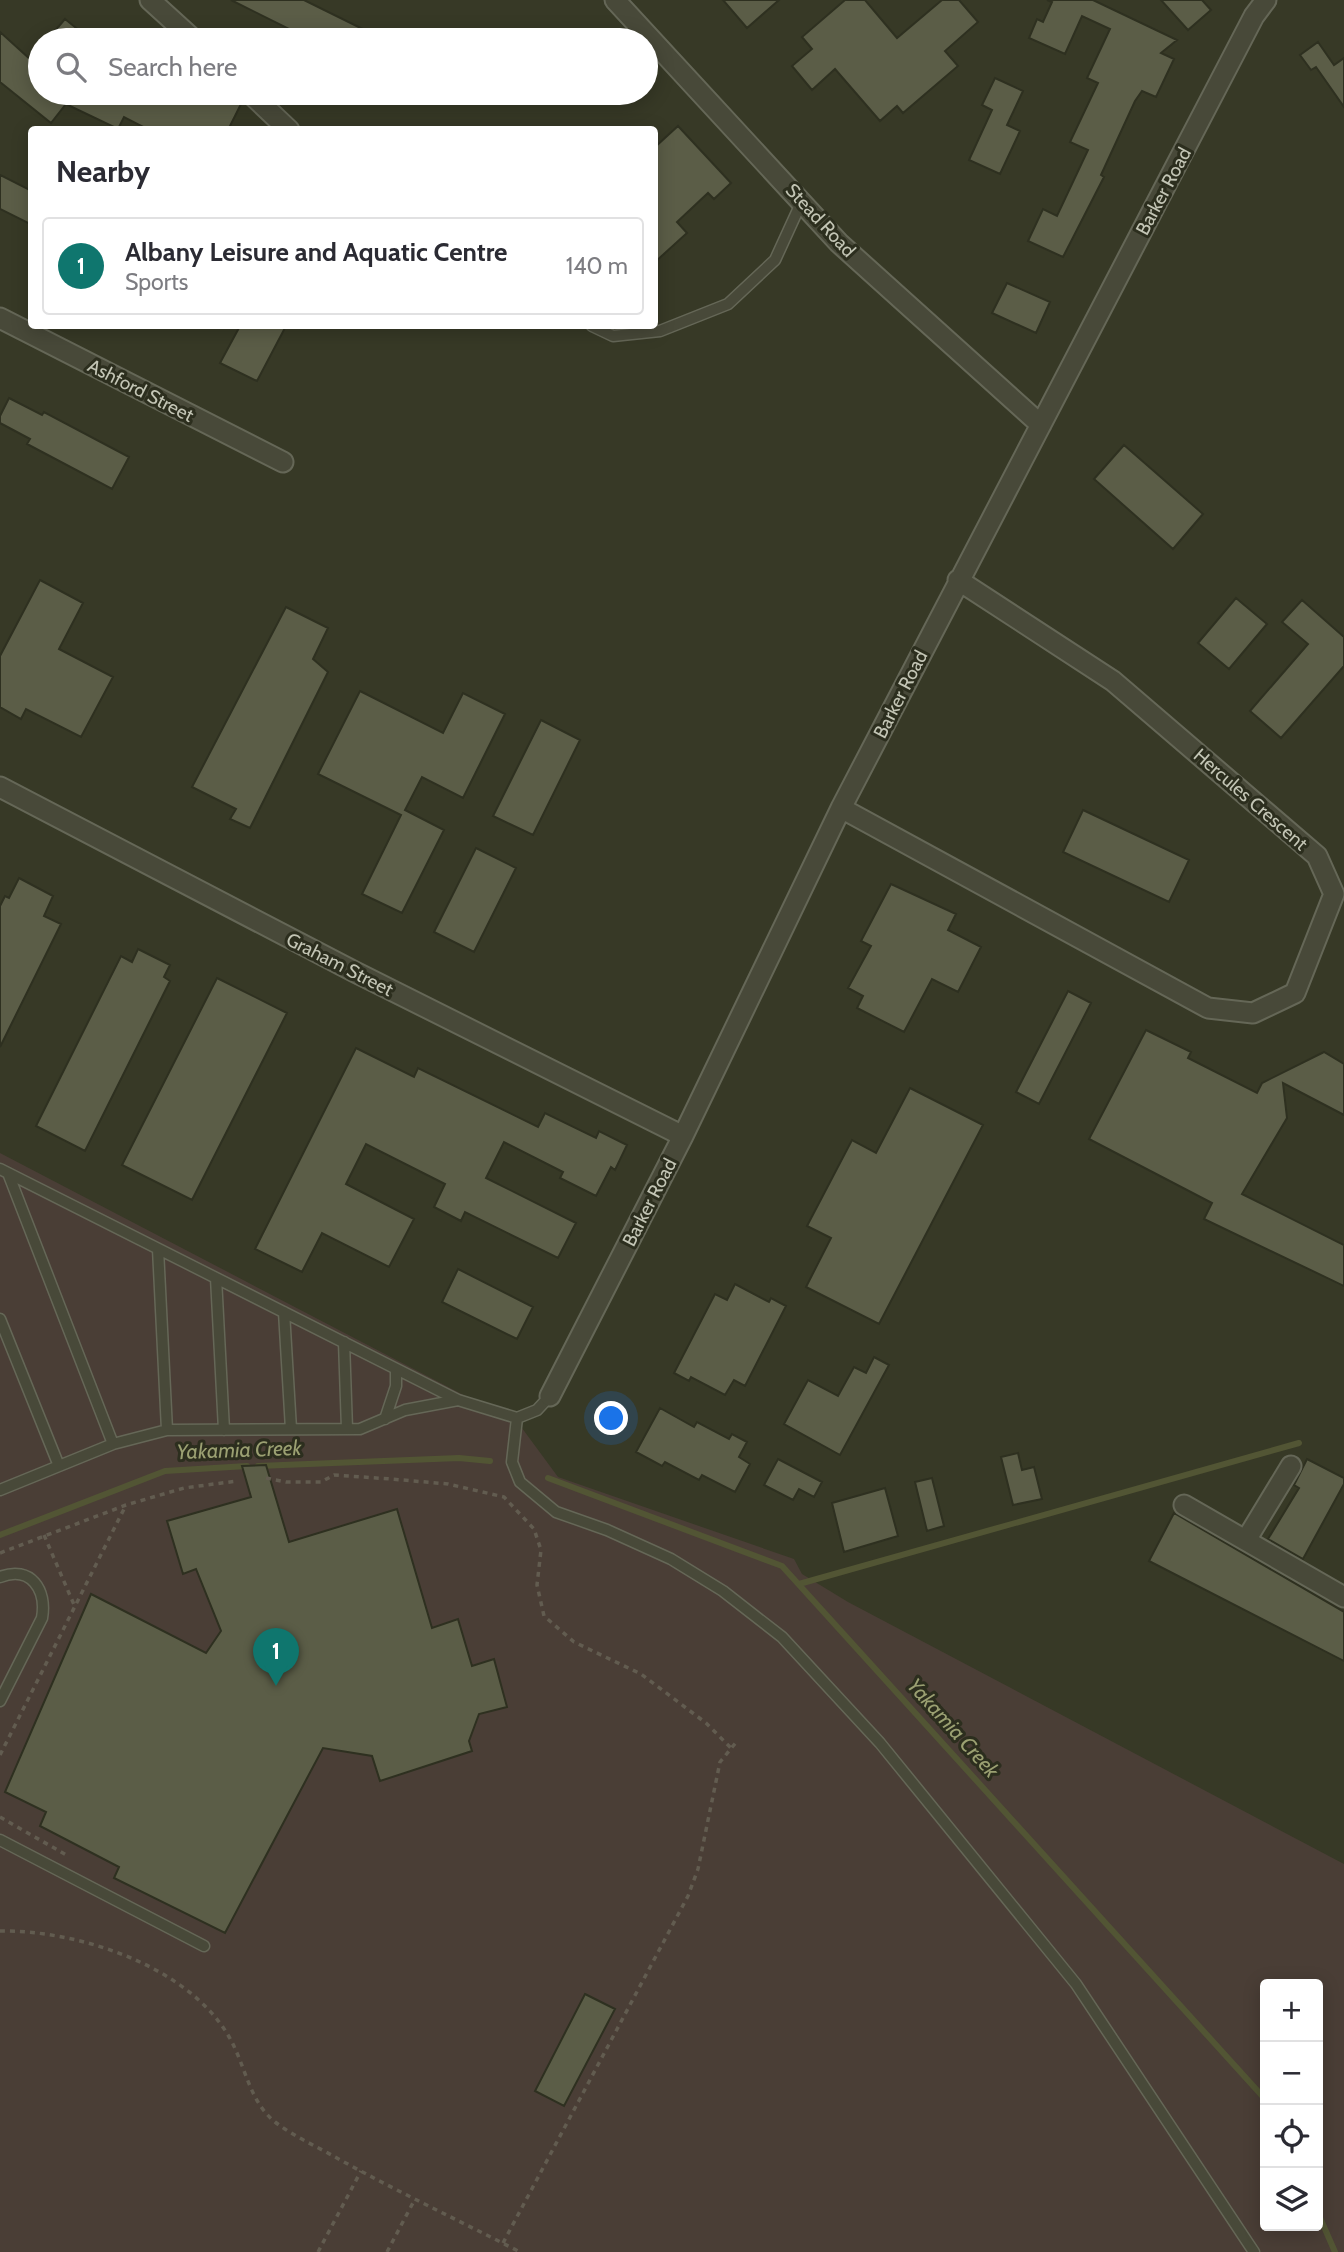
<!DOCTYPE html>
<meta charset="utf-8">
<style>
body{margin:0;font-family:Cabin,sans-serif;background:#f7f7f7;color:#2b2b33}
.controls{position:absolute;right:21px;bottom:21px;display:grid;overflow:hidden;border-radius:7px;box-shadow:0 4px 18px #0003}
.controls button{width:63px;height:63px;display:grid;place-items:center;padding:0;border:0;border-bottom:2px solid #e1e1e2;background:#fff;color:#2b2b33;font:35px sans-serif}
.you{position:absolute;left:612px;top:1419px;width:24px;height:24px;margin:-18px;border:5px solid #fff;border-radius:50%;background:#1a73e8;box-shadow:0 0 0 10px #1a73e833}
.badge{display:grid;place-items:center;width:46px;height:46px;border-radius:50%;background:#0f766e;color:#fff;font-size:23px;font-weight:700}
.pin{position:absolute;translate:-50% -58px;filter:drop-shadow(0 2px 4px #0008)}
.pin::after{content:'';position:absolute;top:37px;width:24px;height:21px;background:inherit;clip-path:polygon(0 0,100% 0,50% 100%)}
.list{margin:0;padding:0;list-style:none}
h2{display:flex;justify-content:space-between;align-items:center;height:91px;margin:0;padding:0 28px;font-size:30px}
h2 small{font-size:23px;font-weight:400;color:#7c7c81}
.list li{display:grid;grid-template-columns:46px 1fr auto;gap:21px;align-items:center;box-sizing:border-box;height:98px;margin:0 14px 14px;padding:0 14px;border:2px solid #e1e1e2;border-radius:7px}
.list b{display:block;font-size:26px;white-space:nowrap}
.list p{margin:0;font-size:23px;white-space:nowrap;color:#7c7c81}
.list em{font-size:23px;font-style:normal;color:#7c7c81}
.icon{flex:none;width:38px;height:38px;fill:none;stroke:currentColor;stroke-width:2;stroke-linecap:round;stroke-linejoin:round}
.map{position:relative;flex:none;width:1344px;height:2252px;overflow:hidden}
.search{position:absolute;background:#fff;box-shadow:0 4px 18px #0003;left:28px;top:28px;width:630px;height:77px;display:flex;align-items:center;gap:18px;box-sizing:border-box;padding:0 24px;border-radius:38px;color:#7c7c81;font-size:26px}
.panel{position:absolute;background:#fff;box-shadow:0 4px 18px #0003;left:28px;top:126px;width:630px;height:203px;border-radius:7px}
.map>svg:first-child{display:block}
.green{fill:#4a3e36;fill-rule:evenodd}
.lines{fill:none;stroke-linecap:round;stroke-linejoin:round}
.stream{stroke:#525534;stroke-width:6}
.building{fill:#5b5d47;stroke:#2e3020;stroke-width:2}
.service-casing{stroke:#656757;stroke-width:13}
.minor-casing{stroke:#656757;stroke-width:23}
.path{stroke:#625c50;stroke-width:3.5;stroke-dasharray:5 5;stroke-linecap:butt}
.service{stroke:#484939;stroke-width:10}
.minor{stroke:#484939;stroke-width:19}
.labels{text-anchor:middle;stroke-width:6;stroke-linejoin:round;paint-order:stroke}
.street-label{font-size:19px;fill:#c3c5b5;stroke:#2c2e1e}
.water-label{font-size:21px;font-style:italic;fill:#9ba072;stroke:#2c2e1e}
</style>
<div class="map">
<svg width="1344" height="2252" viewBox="0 0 1344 2252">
<rect width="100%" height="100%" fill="#373926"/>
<!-- green -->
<path class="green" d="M0,1153L519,1424L558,1477L794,1559L802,1574L848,1602L1344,1864V2252H0ZM1265,1984H1318V2226H1265Z"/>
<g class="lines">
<!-- stream -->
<path class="stream" d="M258,1466L459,1458L490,1461
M548,1478L782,1566L1265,2099
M0,1535L165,1471L247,1466
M799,1584L1299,1443
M1318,2213L1335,2252"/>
</g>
<!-- building -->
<path class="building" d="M231,0H304L385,40H311Z
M723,0H779L747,28Z
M845,0H865L897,38L942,0H959L978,22L945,51L958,66L903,113L897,106L880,121L835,69L812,90L792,66L812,49L802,37Z
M1047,0H1093L1177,40L1161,53L1174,59L1156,97L1142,91L1135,101L1101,175L1104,177L1063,257L1028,241L1043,209L1057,216L1088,150L1070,142L1098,83L1087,78L1110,29L1082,16L1065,54L1029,38L1037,19L1043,22L1052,2Z
M1161,0H1202L1211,10L1188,30Z
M65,19L91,40H47Z
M0,32L31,60L40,49V93H228L242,102L228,130H149L124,117L118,129L66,104L51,123L0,82Z
M1318,42L1334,65L1344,58V107L1316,67L1311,70L1300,55Z
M995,78L1023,91L1007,125L1020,131L1000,174L969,160L992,110L982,105Z
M678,126L731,183L714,199L708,193L677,222L687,233L654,263V148Z
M0,175L32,191V225L0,209Z
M1007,283L1050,302L1036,333L992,313Z
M240,326H286L257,381L220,363Z
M9,398L42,415L44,412L129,457L112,489L27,444L30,439L0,423V416Z
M1124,445L1203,514L1173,549L1094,479Z
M40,580L83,603L59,649L113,677L81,737L26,709L21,719L0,707V656Z
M1236,598L1267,624L1229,669L1198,643Z
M1302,600L1344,637V666L1281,738L1250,711L1308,644L1282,622Z
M286,607L328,628L313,659L328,672L250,828L230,819L236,809L192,787Z
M360,691L443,733L463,693L505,714L463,798L422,777L405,810L444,830L402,913L362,894L401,815L318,774Z
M541,720L580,740L533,835L493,816Z
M1083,810L1189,860L1169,902L1063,852Z
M476,848L516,868L474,952L434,932Z
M19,878L53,896L44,916L61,924L0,1047V906L5,896L9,898Z
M891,884L956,914L948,930L981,947L958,992L932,979L904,1032L857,1008L863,996L848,988L871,946L861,941Z
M138,949L170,965L164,977L170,981L85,1151L36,1126L121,956L132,962Z
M217,978L287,1013L192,1200L122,1165Z
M1068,991L1091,1003L1039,1104L1016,1092Z
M1146,1030L1191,1052L1188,1058L1257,1093L1262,1083L1324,1052L1344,1064V1115L1283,1083L1287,1118L1242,1194L1344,1245V1286L1204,1219L1212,1203L1089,1139Z
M356,1048L414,1077L418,1068L538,1127L545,1113L596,1138L599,1131L627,1145L615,1170L611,1167L596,1196L560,1178L563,1172L504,1142L486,1178L576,1223L558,1258L465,1212L461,1221L434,1207L445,1184L366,1144L346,1184L414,1219L389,1267L322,1233L302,1272L255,1249Z
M910,1088L983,1125L879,1324L806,1287L831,1238L807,1226L852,1140L876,1153Z
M458,1269L533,1307L517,1339L442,1302Z
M735,1284L769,1302L771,1298L786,1306L745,1386L734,1380L725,1395L691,1377L689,1381L674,1373L715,1294L727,1300Z
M874,1357L889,1365L840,1455L784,1424L808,1380L838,1396L854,1367L866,1373Z
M660,1408L694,1427L697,1422L729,1439L732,1434L747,1442L739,1457L750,1464L735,1492L702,1475L699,1480L665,1462L662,1466L636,1452Z
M1018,1453L1022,1470L1034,1467L1042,1499L1013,1505L1001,1457Z
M778,1459L822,1482L814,1497L799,1489L793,1500L764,1485Z
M1307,1459L1344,1478V1484L1303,1559L1268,1539L1299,1488L1294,1485Z
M266,1465L289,1542L397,1509L432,1628L458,1619L472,1666L494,1659L507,1707L479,1714L469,1741L472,1751L380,1781L372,1756L323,1748L225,1933L114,1878L119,1867L40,1826L46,1812L5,1792L91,1594L206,1653L221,1631L196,1569L183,1574L167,1521L251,1497L242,1466Z
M932,1478L944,1526L927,1531L915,1482Z
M885,1488L898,1536L844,1552L832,1503Z
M1174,1513L1344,1612V1661L1149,1561Z
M585,1994L615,2009L564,2106L535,2091Z"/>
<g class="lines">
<defs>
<path id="service" d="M592,326L613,336L660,331L728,304L775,260L802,201
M0,1169L458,1400L517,1418L537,1410L550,1396
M8,1173L113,1444
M158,1249L167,1430
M216,1278L224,1430
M284,1312L291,1429
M0,1319L59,1466
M344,1342L347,1429
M517,1418L512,1462L520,1482L556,1512L607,1530L671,1559L723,1591L782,1637L880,1743L1076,1984L1254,2252
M385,1419L396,1386V1369
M0,1490L113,1444L167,1430L360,1429L405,1410L458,1400
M0,1577C31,1565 47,1590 42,1618L0,1701
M0,1840L204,1946"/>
<path id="minor" d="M150,0L194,40
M615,0L839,243L1041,425
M250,93L289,130
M0,318L283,462
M0,787L355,972L683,1136
M841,808L1208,1008L1253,1013L1295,993L1334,894L1317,856L1113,681L958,580
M550,1396L683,1136L841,808L1254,16L1266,0
M1184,1505L1344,1597
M1246,1540L1291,1466"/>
</defs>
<!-- service casing -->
<use href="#service" class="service-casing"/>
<!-- minor casing -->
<use href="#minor" class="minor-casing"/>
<!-- path -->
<path class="path" d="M266,1478L286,1482H321L334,1475L391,1479L448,1484L504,1497L534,1529L541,1550L537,1585L544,1616L574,1642L641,1674L706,1723L731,1748
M44,1535L75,1607
M0,1553L126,1505L184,1488L237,1481
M0,1755L126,1505
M0,1817L68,1856
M0,1931C77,1930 186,1965 228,2035C246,2065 248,2100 275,2122C293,2136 316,2146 335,2157C396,2191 458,2220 520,2252
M503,2243L688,1896L698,1869L720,1762L738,1740
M318,2252L361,2171
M387,2252L415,2199"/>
<!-- service -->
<use href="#service" class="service"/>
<!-- minor -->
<use href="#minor" class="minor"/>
</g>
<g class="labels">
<!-- street labels -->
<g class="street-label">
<text transform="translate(1163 191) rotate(-62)" y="7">Barker Road</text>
<text transform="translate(821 220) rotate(47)" y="7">Stead Road</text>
<text transform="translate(141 390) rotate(27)" y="7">Ashford Street</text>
<text transform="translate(900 694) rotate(-63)" y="7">Barker Road</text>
<text transform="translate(1251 799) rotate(41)" y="7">Hercules Crescent</text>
<text transform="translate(340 964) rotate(27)" y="7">Graham Street</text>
<text transform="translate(649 1202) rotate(-63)" y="7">Barker Road</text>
</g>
<!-- water labels -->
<g class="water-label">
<text transform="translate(239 1450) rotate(-2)" y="7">Yakamia Creek</text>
<text transform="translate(953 1728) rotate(48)" y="7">Yakamia Creek</text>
</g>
</g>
</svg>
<div class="controls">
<button>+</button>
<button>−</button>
<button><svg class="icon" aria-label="locate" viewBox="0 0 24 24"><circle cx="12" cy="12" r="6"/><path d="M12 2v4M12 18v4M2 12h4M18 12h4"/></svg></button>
<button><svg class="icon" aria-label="layers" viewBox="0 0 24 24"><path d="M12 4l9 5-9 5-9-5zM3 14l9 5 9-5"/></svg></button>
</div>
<div class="you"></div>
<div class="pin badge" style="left:276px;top:1686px">1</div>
<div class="search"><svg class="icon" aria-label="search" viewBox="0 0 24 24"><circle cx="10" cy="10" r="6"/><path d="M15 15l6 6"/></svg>Search here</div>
<section class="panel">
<h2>Nearby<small></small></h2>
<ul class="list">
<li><span class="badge">1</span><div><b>Albany Leisure and Aquatic Centre</b><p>Sports</p></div><em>140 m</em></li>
</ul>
</section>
</div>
